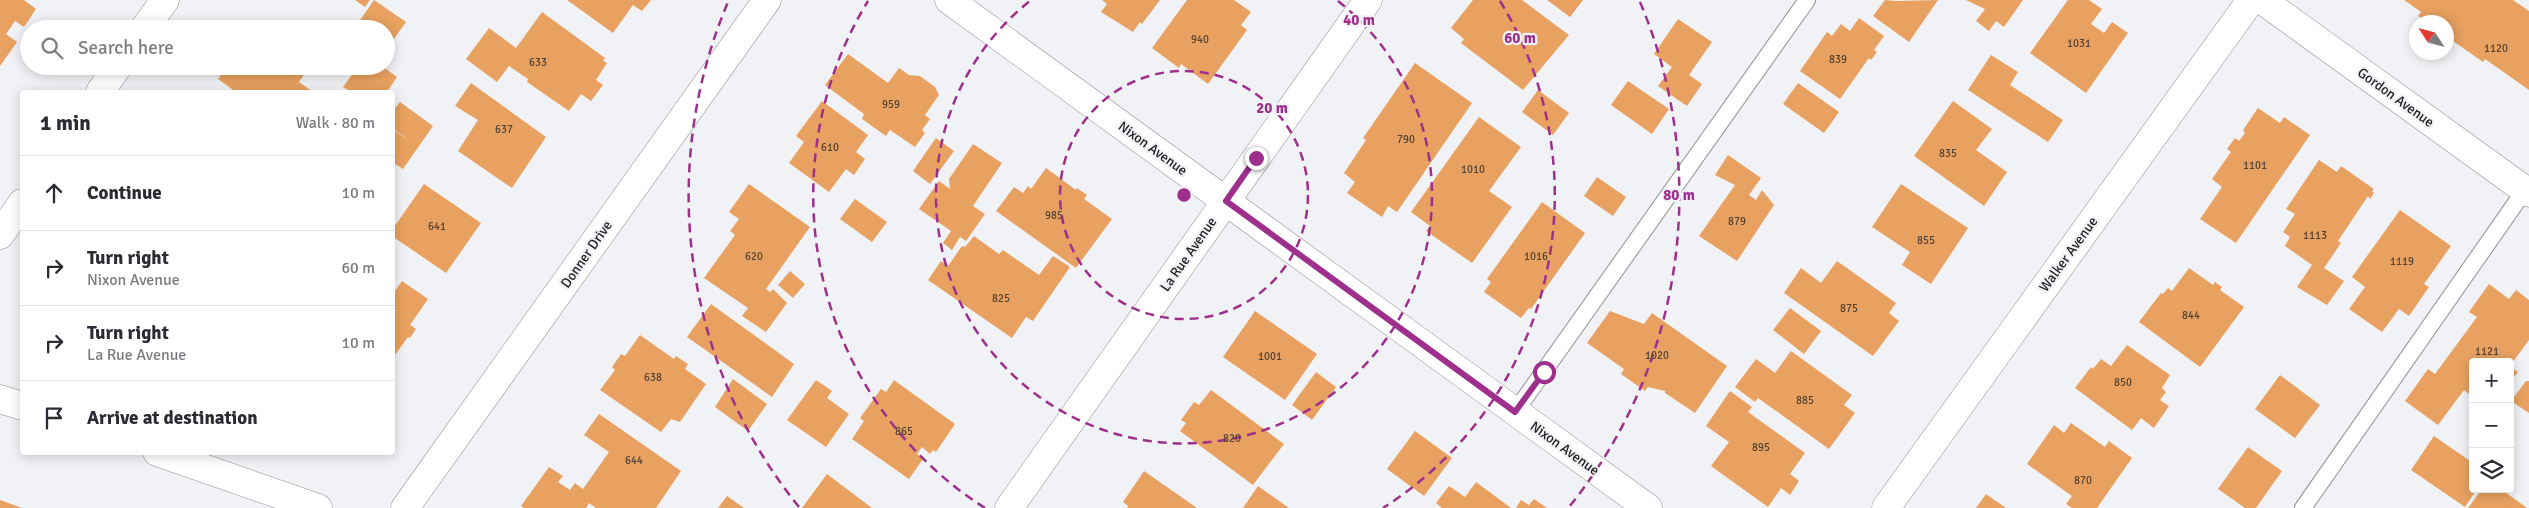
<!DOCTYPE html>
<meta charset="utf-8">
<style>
body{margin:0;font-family:Signika,sans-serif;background:#f7f7f7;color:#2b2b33}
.controls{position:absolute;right:15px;bottom:15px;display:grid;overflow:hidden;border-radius:5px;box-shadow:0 2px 12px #0003}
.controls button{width:45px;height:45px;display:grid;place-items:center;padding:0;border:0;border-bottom:1px solid #e1e1e2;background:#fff;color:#2b2b33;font:25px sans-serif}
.compass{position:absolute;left:2409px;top:15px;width:45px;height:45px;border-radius:50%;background:#fff;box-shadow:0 2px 12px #0003;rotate:306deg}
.stop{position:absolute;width:15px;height:15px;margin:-11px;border:4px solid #9e2f8d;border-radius:50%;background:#fff}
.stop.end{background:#9e2f8d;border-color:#fff;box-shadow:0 1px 5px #0008}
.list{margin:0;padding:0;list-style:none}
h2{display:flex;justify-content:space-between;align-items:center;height:65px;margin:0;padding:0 20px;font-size:21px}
h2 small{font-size:16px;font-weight:400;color:#7c7c81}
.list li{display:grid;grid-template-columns:32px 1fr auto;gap:15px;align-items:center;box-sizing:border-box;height:75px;padding:0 20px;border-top:1px solid #e1e1e2}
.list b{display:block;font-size:19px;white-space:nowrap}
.list p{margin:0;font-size:16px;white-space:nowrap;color:#7c7c81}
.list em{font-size:16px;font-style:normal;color:#7c7c81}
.icon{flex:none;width:28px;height:28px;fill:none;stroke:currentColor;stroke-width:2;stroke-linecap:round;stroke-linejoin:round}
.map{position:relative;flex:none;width:2529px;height:508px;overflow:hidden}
.search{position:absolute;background:#fff;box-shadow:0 2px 12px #0003;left:20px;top:20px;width:375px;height:55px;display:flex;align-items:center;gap:12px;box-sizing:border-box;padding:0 18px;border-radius:28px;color:#7c7c81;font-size:19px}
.panel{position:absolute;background:#fff;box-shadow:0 2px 12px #0003;left:20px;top:90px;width:375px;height:365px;border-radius:5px}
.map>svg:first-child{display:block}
.building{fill:#e8a160}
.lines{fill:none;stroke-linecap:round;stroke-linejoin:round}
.service-casing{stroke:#8f9193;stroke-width:18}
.minor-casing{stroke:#8f9193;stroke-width:29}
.service{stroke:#fff;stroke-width:16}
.minor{stroke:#fff;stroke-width:28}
.route{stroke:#9e2f8d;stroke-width:6}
.ring{fill:none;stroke:#9e2f8d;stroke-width:2.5;stroke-dasharray:9 6}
.labels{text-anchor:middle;stroke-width:4.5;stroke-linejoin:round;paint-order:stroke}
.number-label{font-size:11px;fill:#534232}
.street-label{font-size:14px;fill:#212223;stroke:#f1f2f5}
.centre{fill:#9e2f8d;stroke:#f1f2f5;stroke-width:2.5}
.ring-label{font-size:15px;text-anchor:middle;font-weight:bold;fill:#9e2f8d;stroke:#f1f2f5;stroke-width:4.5;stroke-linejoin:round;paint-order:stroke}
</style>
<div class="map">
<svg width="2529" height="508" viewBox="0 0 2529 508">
<rect width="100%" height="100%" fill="#f1f2f5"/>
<!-- building -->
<path class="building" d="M0,0H24L36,9L24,27L15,21L6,34L17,42L0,66Z
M355,0H370L365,7Z
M374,0L406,22L386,50V29H354Z
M567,0H651L642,11L633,5L613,33Z
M1102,0H1160L1142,24L1140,22L1133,32L1101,12L1107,4Z
M1187,0H1234L1251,12L1241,25L1247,30L1208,84L1181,64L1179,68L1152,48Z
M1473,0H1522L1569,35L1523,90L1461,43L1464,39L1451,28Z
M1547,0H1583L1570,17Z
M1885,0L1897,1L1938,0L1909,42L1873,16Z
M1966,0H2023L2004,27L1996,21L1989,31L1976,21L1985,9Z
M2068,0H2089L2102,9L2091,24L2104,33L2112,22L2128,33L2086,93L2030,53Z
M2404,0H2513L2529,11V90L2485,59L2483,62L2446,36V22H2427L2418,16L2421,12Z
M542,12L605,58L603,61L607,63L596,80L603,85L591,101L581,94L569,111L527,82L528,79L509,66L497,82L466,59L489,28L516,48Z
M1859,18L1884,36L1874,50L1877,52L1871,60L1869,58L1840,99L1800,71L1827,32L1832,36L1841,24L1850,31Z
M1678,19L1712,42L1689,75L1702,84L1687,106L1658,86L1672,67L1654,54Z
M848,54L888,83L899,68L909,75L920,76L935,87L939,95L925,115L930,119L922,130L925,133L915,147L890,130L886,136L862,119L864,114L825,85Z
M1991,55L2018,72L2010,85L2063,120L2048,142L1968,90Z
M1415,63L1472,103L1397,212L1388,206L1382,217L1347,193L1355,182L1344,173L1366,140L1363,138Z
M227,66H310L299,82L313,92H236L218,79Z
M358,66H382L397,77L387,92H351L343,87Z
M1628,81L1669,109L1652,134L1611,105Z
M471,83L546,137L512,188L458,151L478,120L455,106Z
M1798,83L1839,112L1824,133L1783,104Z
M1538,90L1569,113L1553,135L1522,112Z
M822,101L868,135L856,152L865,159L854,175L846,169L829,192L789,163L804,142L796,136Z
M1953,101L1992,129L1976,150L2007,172L1984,206L1914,156Z
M400,102L433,126L403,169L392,162V129L410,141L392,128V112Z
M2258,108L2280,123L2284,117L2310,135L2236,243L2200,219L2222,187L2212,179L2231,152L2227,149L2235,138L2239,141L2245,133L2243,130Z
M1479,117L1521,147L1489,191L1512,207L1472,263L1426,231L1430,226L1411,212Z
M936,138L954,151L930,184L913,171Z
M973,144L1002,163L973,206L985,214L966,241L960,237L952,250L943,243L951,231L919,209L939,181L950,189L949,179Z
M1728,155L1761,178L1749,195L1756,200L1762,190L1774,205L1737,261L1699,236L1735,185L1715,175Z
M2319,160L2337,172L2341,166L2374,189L2372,191L2374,193L2370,199L2368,196L2338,241L2341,243L2324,268L2344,281L2327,305L2297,287L2312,265L2285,246L2290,237L2283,232L2295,214L2286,209Z
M1046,168L1076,190L1077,188L1087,195L1084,199L1112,219L1076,268L996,211L1014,187L1023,193L1028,186L1031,189Z
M1597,177L1626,197L1613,216L1584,196Z
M424,184L481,223L446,273L392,236V230Z
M749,184L810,227L766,289L770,292L773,289L787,303L766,332L742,316L748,308L704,278L735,235L730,231L739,219L729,212Z
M1901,184L1968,228L1931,284L1902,265L1910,252L1872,227Z
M855,199L887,222L872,242L840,219Z
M1542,202L1585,233L1531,309L1529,308L1521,318L1484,292L1491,282L1487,279Z
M2400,210L2451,246L2424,284L2429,287L2409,316L2399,309L2382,332L2349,309L2365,287L2352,277Z
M974,236L999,254L1003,250L1039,275L1053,256L1070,267L1033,321L1026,317L1012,338L928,280L941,261L948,266L962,246L965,247Z
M1837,261L1896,303L1889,313L1899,321L1873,356L1784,293L1801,268L1821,283Z
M2189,268L2213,285L2215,282L2222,287L2220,290L2244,307L2200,367L2139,322L2161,293L2163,294L2168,288L2172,291Z
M790,271L805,284L793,298L778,285Z
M402,281L428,299L410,325L416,329L410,338L408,337L392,359V295Z
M2489,284L2509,299L2516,290L2529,300V340L2510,366V362H2473V397L2464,390L2438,425L2405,401L2428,369L2435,374L2477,317L2469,312Z
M711,304L794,364L772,397L687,337Z
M1790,308L1821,331L1804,354L1773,330Z
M1255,311L1317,354L1285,400L1223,357Z
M1610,311L1644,324L1652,313L1727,366L1695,413L1665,393V391L1648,387L1645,391L1621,374L1624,369L1587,343Z
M640,335L674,359L676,356L688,364L685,369L706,384L680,422L671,419L661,432L600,390L615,370L612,367L621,354L625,356Z
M2127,345L2170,375L2162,388L2166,392L2160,400L2169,406L2154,428L2141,418L2132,430L2075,388L2091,367L2093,369L2101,359L2111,366Z
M1791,351L1852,395L1844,405L1855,413L1829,449L1758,398L1755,402L1735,387L1756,359L1775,373Z
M2510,367L2518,372L2510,382Z
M1316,372L1336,387L1312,420L1292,405Z
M2280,375L2320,405L2295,438L2255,409Z
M733,379L767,404L748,431L715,407Z
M816,380L832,391L827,398L849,414L826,447L787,420Z
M894,380L955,424L936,452L933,450L930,454L922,447L917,454L923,459L909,479L852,439L864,421L860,418L881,389L886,392Z
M2526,381H2529V413L2511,401Z
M1211,390L1284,444L1253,485L1180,431L1186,423L1181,420L1194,402L1199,405Z
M1730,391L1752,407L1748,412L1805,453L1790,474L1799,481L1790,495L1781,488L1768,507L1711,466L1729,442L1706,426Z
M599,414L681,471L656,508H596L589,503L586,508H524L521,506L549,467L563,476L558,482L570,490L575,483L583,489L609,452L584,435Z
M2071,423L2105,447L2109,441L2132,458L2097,508H2072L2066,504L2072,496L2027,464L2054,425L2064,433Z
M1415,431L1452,458L1424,496L1387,469Z
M2434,436L2473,463V489H2477L2465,507L2411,470Z
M2248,447L2282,471L2256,508H2245L2218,489Z
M1144,471L1197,508H1127L1128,506L1123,502Z
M827,474L872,508H802Z
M1476,482L1511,508H1442L1436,503L1449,486L1465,497Z
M1258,486L1289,508H1243Z
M2482,489H2501L2527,508H2468Z
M1986,494L2006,508H1976Z
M727,496L744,508H718Z
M1534,499L1547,508H1516L1521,500L1529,505Z
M0,500L22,508H0Z"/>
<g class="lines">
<defs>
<path id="service" d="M1515,412L1807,0
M2303,508L2529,184"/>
<path id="minor" d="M949,0L1648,508
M2262,0L2529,193
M144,29L165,0
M100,92L118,66
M0,235L22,203
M0,399L22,406
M157,452L318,508
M405,508L767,0
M1009,508L1368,0
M1886,508L2251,0"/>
</defs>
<!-- service casing -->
<use href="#service" class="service-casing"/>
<!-- minor casing -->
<use href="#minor" class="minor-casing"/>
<!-- service -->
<use href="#service" class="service"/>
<!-- minor -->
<use href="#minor" class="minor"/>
</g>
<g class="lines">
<!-- route -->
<path class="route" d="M1256,158L1226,201L1515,412L1544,372"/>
</g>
<!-- distance rings -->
<g class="ring">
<circle cx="1184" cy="195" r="124"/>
<path d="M1338 1A248 248 0 1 1 1030 1"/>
<path d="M985 508A371 371 0 0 1 868 1M1500 1A371 371 0 0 1 1383 508"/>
<path d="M799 507A495 495 0 0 1 728 2M1640 2A495 495 0 0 1 1569 507"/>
</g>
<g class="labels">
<!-- number labels -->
<g class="number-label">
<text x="1200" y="43">940</text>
<text x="2079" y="47">1031</text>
<text x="2496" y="52">1120</text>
<text x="1838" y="63">839</text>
<text x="538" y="66">633</text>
<text x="891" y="108">959</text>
<text x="504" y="133">637</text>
<text x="1406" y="143">790</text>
<text x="830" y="151">610</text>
<text x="1948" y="157">835</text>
<text x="2255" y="169">1101</text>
<text x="1473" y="173">1010</text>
<text x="1054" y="219">985</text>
<text x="1737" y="225">879</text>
<text x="437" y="230">641</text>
<text x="2315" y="239">1113</text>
<text x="1926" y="244">855</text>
<text x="754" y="260">620</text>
<text x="1536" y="260">1016</text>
<text x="2402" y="265">1119</text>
<text x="1001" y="302">825</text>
<text x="1849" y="312">875</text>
<text x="2191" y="319">844</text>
<text x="2487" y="355">1121</text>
<text x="1657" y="359">1020</text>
<text x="1270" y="360">1001</text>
<text x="653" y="381">638</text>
<text x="2123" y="386">850</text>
<text x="1805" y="404">885</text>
<text x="904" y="435">865</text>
<text x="1232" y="442">820</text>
<text x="1761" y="451">895</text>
<text x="634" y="464">644</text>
<text x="2083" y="484">870</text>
</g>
<!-- street labels -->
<g class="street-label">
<text transform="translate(2396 97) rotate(36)" y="5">Gordon Avenue</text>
<text transform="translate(1153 148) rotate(36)" y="5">Nixon Avenue</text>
<text transform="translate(586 254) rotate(-55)" y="5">Donner Drive</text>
<text transform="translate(1188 254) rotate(-55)" y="5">La Rue Avenue</text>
<text transform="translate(2068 254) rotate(-54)" y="5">Walker Avenue</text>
<text transform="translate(1565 448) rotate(36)" y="5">Nixon Avenue</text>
</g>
</g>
<circle cx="1184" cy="195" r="8" class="centre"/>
<g class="ring-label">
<text x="1359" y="25">40 m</text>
<text x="1520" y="43">60 m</text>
<text x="1272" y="113">20 m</text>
<text x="1679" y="200">80 m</text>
</g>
</svg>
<div class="controls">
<button>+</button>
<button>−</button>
<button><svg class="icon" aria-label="layers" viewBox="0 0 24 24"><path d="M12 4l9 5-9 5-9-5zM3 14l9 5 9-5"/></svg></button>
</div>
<svg class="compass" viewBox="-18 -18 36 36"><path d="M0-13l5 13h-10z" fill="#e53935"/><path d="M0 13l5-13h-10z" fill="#7c7c81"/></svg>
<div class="stop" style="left:1544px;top:372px"></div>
<div class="stop end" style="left:1256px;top:158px"></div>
<div class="search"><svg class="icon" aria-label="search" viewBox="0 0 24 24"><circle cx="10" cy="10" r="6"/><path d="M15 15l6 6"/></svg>Search here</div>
<section class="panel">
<h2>1 min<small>Walk · 80 m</small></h2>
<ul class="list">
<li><svg class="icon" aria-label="ahead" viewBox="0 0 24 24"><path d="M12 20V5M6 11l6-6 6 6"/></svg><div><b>Continue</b></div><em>10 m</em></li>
<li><svg class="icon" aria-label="right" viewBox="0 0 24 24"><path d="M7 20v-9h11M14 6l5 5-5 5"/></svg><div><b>Turn right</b><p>Nixon Avenue</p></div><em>60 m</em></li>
<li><svg class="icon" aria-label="right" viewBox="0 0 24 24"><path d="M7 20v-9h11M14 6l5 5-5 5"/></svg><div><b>Turn right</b><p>La Rue Avenue</p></div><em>10 m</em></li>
<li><svg class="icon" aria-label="arrive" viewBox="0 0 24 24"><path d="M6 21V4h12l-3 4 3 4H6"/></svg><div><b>Arrive at destination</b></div></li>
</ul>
</section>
</div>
